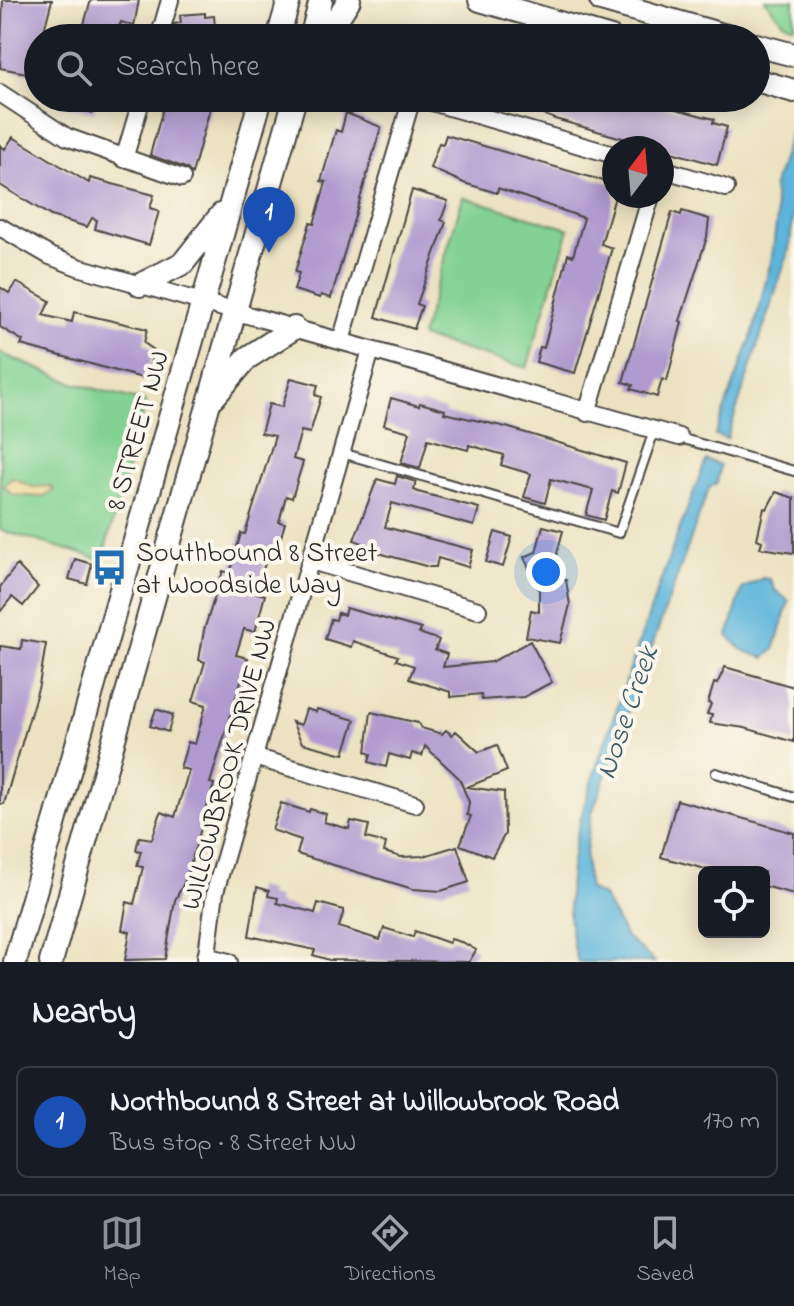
<!DOCTYPE html>
<meta charset="utf-8">
<style>
body{margin:0;font-family:"Indie Flower",sans-serif;background:#20242c;color:#f1f3f6}
.controls{position:absolute;right:24px;bottom:24px;display:grid;overflow:hidden;border-radius:12px;box-shadow:0 4px 20px #0003}
.controls button{width:72px;height:72px;display:grid;place-items:center;padding:0;border:0;border-bottom:2px solid #363941;background:#171b24;color:#f1f3f6;font:40px sans-serif}
.compass{position:absolute;left:602px;top:136px;width:72px;height:72px;border-radius:50%;background:#171b24;box-shadow:0 4px 20px #0003;rotate:16deg}
.you{position:absolute;left:546px;top:572px;width:28px;height:28px;margin:-20px;border:6px solid #fff;border-radius:50%;background:#1a73e8;box-shadow:0 0 0 12px #1a73e833}
.badge{display:grid;place-items:center;width:52px;height:52px;border-radius:50%;background:#8c9099;color:#fff;font-size:26px;font-weight:700}
.pin{position:absolute;translate:-50% -66px;filter:drop-shadow(0 2px 4px #0008)}
.pin::after{content:'';position:absolute;top:42px;width:28px;height:24px;background:inherit;clip-path:polygon(0 0,100% 0,50% 100%)}
.list{margin:0;padding:0;list-style:none}
h2{display:flex;justify-content:space-between;align-items:center;height:104px;margin:0;padding:0 32px;font-size:34px}
h2 small{font-size:26px;font-weight:400;color:#9ea1a6}
.list li{display:grid;grid-template-columns:52px 1fr auto;gap:24px;align-items:center;box-sizing:border-box;height:112px;margin:0 16px 16px;padding:0 16px;border:2px solid #363941;border-radius:12px}
.list b{display:block;font-size:30px;white-space:nowrap}
.list p{margin:0;font-size:26px;white-space:nowrap;color:#9ea1a6}
.list em{font-size:26px;font-style:normal;color:#9ea1a6}
.icon{flex:none;width:44px;height:44px;fill:none;stroke:currentColor;stroke-width:2;stroke-linecap:round;stroke-linejoin:round}
.map{position:relative;flex:none;width:794px;height:962px;overflow:hidden}
.search{position:absolute;background:#171b24;box-shadow:0 4px 20px #0003;left:24px;right:24px;top:24px;height:88px;display:flex;align-items:center;gap:20px;box-sizing:border-box;padding:0 28px;border-radius:44px;color:#9ea1a6;font-size:30px}
.sheet{height:232px;background:#171b24}
nav{display:flex;justify-content:space-around;align-items:center;box-sizing:border-box;height:112px;border-top:2px solid #363941;background:#171b24;font-size:22px;color:#9ea1a6}
nav a{display:grid;justify-items:center;gap:4px}
nav .on{color:#8c9099}
.map>svg:first-child{display:block}
.green{fill:#83d293;stroke:#577e5f;stroke-width:2}
.sand{fill:#eeda9e;stroke:#8c8264;stroke-width:2}
.water{fill:#5db5db;stroke:#447083;stroke-width:2}
.building{fill:#b09acf}
.lines{fill:none;stroke-linecap:round;stroke-linejoin:round}
.lane-casing{stroke:#484642;stroke-width:12}
.street-casing{stroke:#484642;stroke-width:20}
.secondary-casing{stroke:#484642;stroke-width:26}
.lane{stroke:#fff;stroke-width:8}
.street{stroke:#fff;stroke-width:16}
.secondary{stroke:#fff;stroke-width:22}
.labels{text-anchor:middle;stroke-width:8;stroke-linejoin:round;paint-order:stroke}
.street-label{font-size:28px;fill:#2b2b2b;stroke:#fbf7ec}
.poi-label{font-size:28px;fill:#2b2b2b;stroke:#fbf7ec;text-anchor:start}
.water-label{font-size:30px;font-style:italic;fill:#3c5b69;stroke:#fbf7ec}
</style>
<div class="map">
<svg width="794" height="962" viewBox="0 0 794 962">
<rect width="100%" height="100%" fill="#fbf7ec"/>
<filter id="ink" filterUnits="userSpaceOnUse"><feTurbulence type="fractalNoise" baseFrequency=".0125" numOctaves="2"/><feDisplacementMap in="SourceGraphic" scale="16" xChannelSelector="R" yChannelSelector="G"/><feConvolveMatrix kernelMatrix="1 2 1 2 8 2 1 2 1" color-interpolation-filters="sRGB"/></filter>
<filter id="wash" filterUnits="userSpaceOnUse"><feTurbulence type="fractalNoise" baseFrequency=".006" numOctaves="4" result="noise"/><feDisplacementMap in="SourceGraphic" scale="32" xChannelSelector="R" yChannelSelector="G"/><feGaussianBlur stdDeviation="1.8" result="paint"/><feColorMatrix in="noise" values="0 0 0 0 0 0 0 0 0 0 0 0 0 0 0 0 0 1.4 0 .05"/><feComposite in="paint" operator="in"/></filter>
<g filter="url(#wash)">
<rect width="100%" height="100%" fill="#ece2c1"/>
<!-- green -->
<path class="green" d="M765,0H794V26L783,22Z
M463,197L569,229L527,368L421,337Z
M0,353L73,383L146,402L102,560L0,530Z"/>
<!-- sand -->
<path class="sand" d="M12,478L33,487L50,486L54,490L43,497L13,495L4,486Z"/>
<!-- water -->
<path class="water" d="M792,127L794,210L789,250L727,439L715,435L753,332L772,257L777,217L773,188Z
M706,460L720,465L717,483L709,488L592,813C587,840 583,862 589,889L603,896L626,937L655,962H578C548,873 598,768 625,684C650,609 677,534 706,460Z
M762,578L770,579L775,590L789,601L774,650L764,658L742,650L728,636L742,589Z"/>
<g id="blocks">
<!-- building -->
<path class="building" d="M3,0H52L42,38H38L32,74L0,68Z
M91,0H139L134,26L121,22L114,38H80Z
M205,13V17L214,16L216,38H170L174,24L181,23L180,15Z
M54,98H98L93,113L54,102Z
M166,98H213L192,174L186,168L150,155Z
M502,98H619L640,105L641,100L714,119L713,123L727,127L717,165L555,119Z
M346,113L381,127L331,298L321,295L320,298L294,290L299,273L295,272L310,223L314,224L326,182L321,181L336,130L341,132Z
M446,135L614,184V200L601,244L612,248L575,373L536,362L540,347L544,348L568,254L573,256L584,218L498,188L497,193L464,183L430,168L439,143L443,144Z
M13,137L89,183L90,178L154,195L150,208L159,211L149,245L95,229L97,220L92,218L87,227L51,216L0,185V145L5,149Z
M412,190L448,201L441,220L446,222L417,304L422,306L414,329L376,317Z
M682,211L709,219L707,237L680,321L682,322L667,381L662,379L657,397L631,389L633,385L623,382L672,212L681,215Z
M16,282L50,301L43,315L72,322L74,312L147,329L144,343L154,350L146,379L21,345L23,341L0,327V287L9,293Z
M291,378L318,385L315,395L321,397L310,433L301,431L293,459L303,462L292,498L286,496L279,522L285,523L274,561L266,559L257,593L265,595L255,632L244,629L236,655L248,658L210,783L214,784L186,879L175,900L165,959L125,960L130,932L122,930L127,902L134,904L143,867L137,866L141,851L136,850L139,837L152,839L161,812L175,817L189,770L180,768L188,742L195,744L206,705L193,701L205,662L199,660L204,630L223,571L230,573L241,533L245,534L275,436L261,433L269,404L282,407Z
M391,398L419,406L420,403L445,410L444,413L506,427L626,463L618,493L612,491L604,520L586,515L593,490L551,479L545,503L524,497L531,474L501,465L504,455L469,445L468,450L428,439L420,468L401,463L410,432L384,425Z
M397,476L416,482L414,490L418,492L479,508L474,526L392,503L385,527L473,550L468,567L438,558L436,567H429L361,548L363,543L354,540L377,479L395,484Z
M776,492L794,498V553L760,548L762,541L757,539L764,508L767,509Z
M543,526L563,531L554,564L561,580H566L570,605L560,643L526,637L531,610L539,612V590L524,557L536,552Z
M495,532L512,537L503,567L486,562Z
M75,559L92,564L87,584L69,579Z
M17,565L38,587L23,606L12,597L0,612V587Z
M346,608L421,629L419,633L439,640L435,650L447,654L443,667L492,662L530,641L552,682L524,697L482,700L481,694L451,697V692L409,679L414,666L396,660L398,656L353,641L351,647L325,639L331,619L336,620L338,613L344,615Z
M22,640L46,644L39,685L4,804H0V646L21,649Z
M725,667L794,687V742L745,728L710,723L712,715L707,714L711,704L708,703L714,683L717,684Z
M156,709L173,715L168,732L150,726Z
M306,709L316,712L317,709L355,720L344,754L302,743L292,722L301,725Z
M371,712L418,723L421,728L442,734L446,730L452,735L456,731L479,752L497,745L507,771L467,787L504,792L505,834L492,857L460,845L471,816L467,815L469,802L459,778L425,746L422,756L412,753L410,760L389,754L386,767L369,762L371,754L366,752Z
M677,800L794,833V894L764,886V872H716L661,857Z
M281,803L309,812L310,809L326,814L324,822L349,829L351,821L369,825L366,838L386,843L384,852L401,857L424,856L457,846L469,882L441,891L413,889L297,854L301,840L272,830Z
M257,887L269,891L268,896L278,898L277,903L315,913L318,903L344,910L339,927L380,940L384,928L413,937L415,931L449,943L451,939L464,943L476,950L469,962L329,960L313,955L315,950L249,936Z"/>
</g>
</g>
<g filter="url(#ink)">
<use href="#blocks" fill-opacity="0" stroke="#484642" stroke-width="2"/>
<g class="lines">
<defs>
<path id="lane" d="M680,438L794,471
M342,453L619,533L654,431
M716,773L794,797"/>
<path id="street" d="M159,38L170,0
M0,93L67,137L182,178
M418,98L614,155
M124,159L142,98
M662,169L726,188
M0,227L50,256L78,267L679,437
M341,341L412,98
M587,413L651,196
M311,561L478,610
M254,757L415,804
M206,956L229,962
M206,962L215,892L371,350"/>
<path id="secondary" d="M480,0L611,38
M601,0L733,38
M278,38L289,0
M311,38L321,0
M325,38L349,0
M756,45L794,55
M756,80L794,91
M140,285L183,263L221,215
M214,397L247,358L294,328
M15,962L261,98
M51,962L295,98"/>
</defs>
<!-- lane casing -->
<use href="#lane" class="lane-casing"/>
<!-- street casing -->
<use href="#street" class="street-casing"/>
<!-- secondary casing -->
<use href="#secondary" class="secondary-casing"/>
<!-- lane -->
<use href="#lane" class="lane"/>
<!-- street -->
<use href="#street" class="street"/>
<!-- secondary -->
<use href="#secondary" class="secondary"/>
</g>
</g>
<!-- icons -->
<defs>
<symbol id="bus-bare" viewBox="-9 -9 18 18"><path d="M-5-6H5V4H4V6H2V4H-2V6H-4V4H-5ZM-3.5-4V0h7V-4ZM-3.5 1.2v1.5H-2V1.2ZM2 1.2v1.5H3.5V1.2Z" fill="#1f6fb2" stroke="#fbf7ec" stroke-width="2.5" paint-order="stroke"/></symbol>
</defs>
<g fill-rule="evenodd">
<use href="#bus-bare" x="84" y="542" width="51" height="51"/>
</g>
<g class="labels">
<!-- street labels -->
<g class="street-label">
<text transform="translate(136 430) rotate(-74)" y="10">8 STREET NW</text>
<text transform="translate(227 764) rotate(-75)" y="10">WILLOWBROOK DRIVE NW</text>
</g>
<!-- poi labels -->
<g class="poi-label">
<text x="136" y="561">Southbound 8 Street<tspan x="136" dy="32">at Woodside Way</tspan></text>
</g>
<!-- water labels -->
<g class="water-label">
<text transform="translate(626 712) rotate(-71)" y="10">Nose Creek</text>
</g>
</g>
</svg>
<div class="controls">
<button><svg class="icon" aria-label="locate" viewBox="0 0 24 24"><circle cx="12" cy="12" r="6"/><path d="M12 2v4M12 18v4M2 12h4M18 12h4"/></svg></button>
</div>
<svg class="compass" viewBox="-18 -18 36 36"><path d="M0-13l5 13h-10z" fill="#e53935"/><path d="M0 13l5-13h-10z" fill="#9ea1a6"/></svg>
<div class="you"></div>
<div class="pin badge" style="left:269px;top:253px;background:#1a4fb4">1</div>
<div class="search"><svg class="icon" aria-label="search" viewBox="0 0 24 24"><circle cx="10" cy="10" r="6"/><path d="M15 15l6 6"/></svg>Search here</div>
</div>
<section class="sheet">
<h2>Nearby<small></small></h2>
<ul class="list">
<li><span class="badge" style="background:#1a4fb4">1</span><div><b>Northbound 8 Street at Willowbrook Road</b><p>Bus stop · 8 Street NW</p></div><em>170 m</em></li>
</ul>
</section>
<nav>
<a class="on"><svg class="icon" aria-label="map" viewBox="0 0 24 24"><path d="M3 6l6-2 6 2 6-2v14l-6 2-6-2-6 2zM9 4v14M15 6v14"/></svg>Map</a>
<a><svg class="icon" aria-label="directions" viewBox="0 0 24 24"><path d="M12 3l9 9-9 9-9-9zM9 14v-3h6M13 9l2 2-2 2"/></svg>Directions</a>
<a><svg class="icon" aria-label="saved" viewBox="0 0 24 24"><path d="M7 4h10v16l-5-4-5 4z"/></svg>Saved</a>
</nav>
